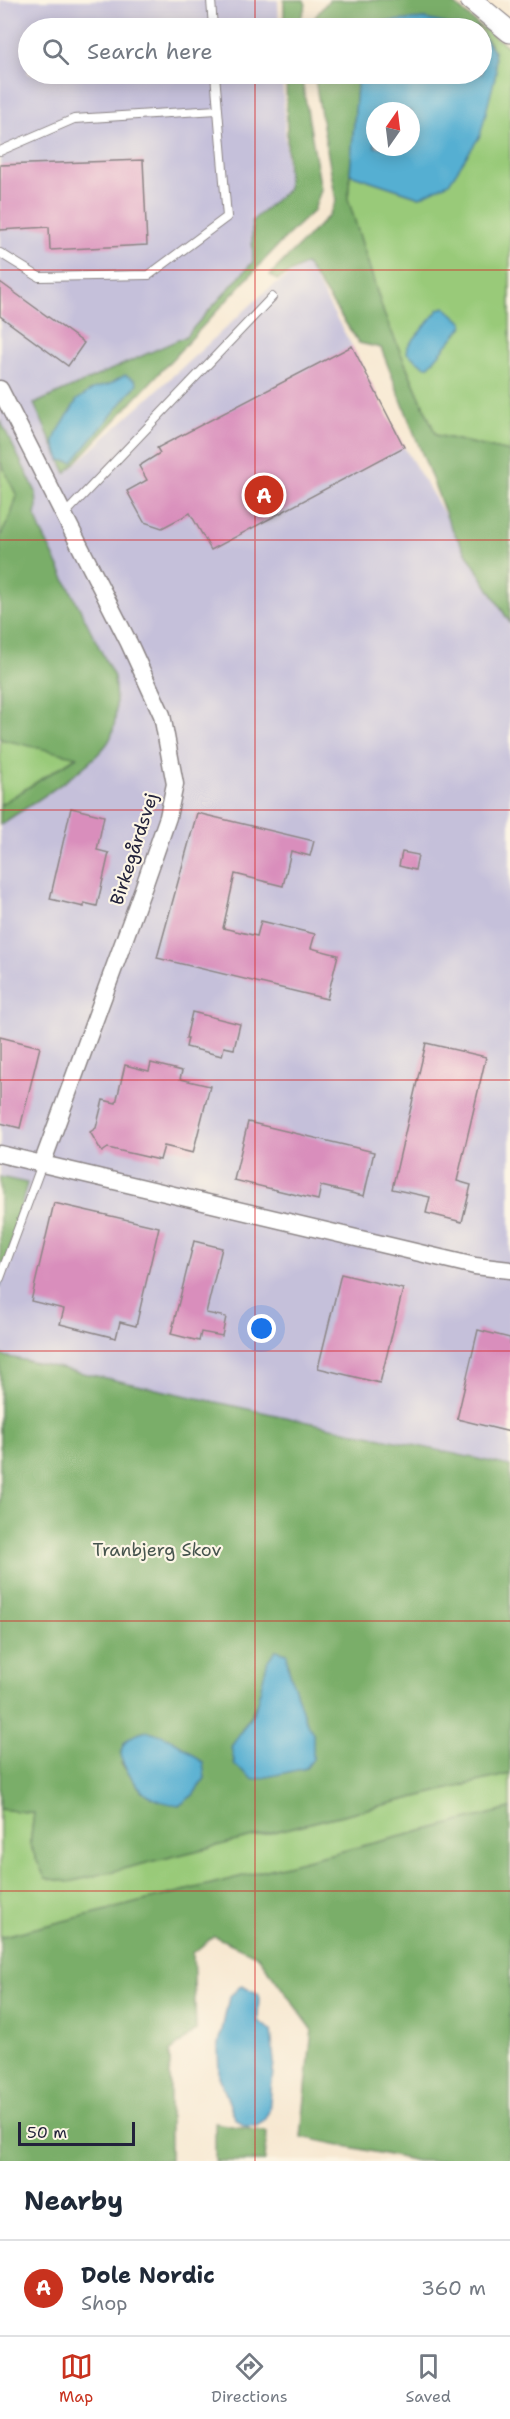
<!DOCTYPE html>
<meta charset="utf-8">
<style>
body{margin:0;font-family:"Shantell Sans",sans-serif;background:#f6f6f7;color:#1f2937}
.compass{position:absolute;left:366px;top:102px;width:54px;height:54px;border-radius:50%;background:#fff;box-shadow:0 3px 15px #0003;rotate:14deg}
.scale{position:absolute;left:18px;bottom:15px;width:117px;box-sizing:border-box;padding-left:6px;border:3px solid #22223b;border-top:0;font-size:16px;line-height:21px;white-space:nowrap;color:#22223b;-webkit-text-stroke:4px #fcf5e5;paint-order:stroke}
.you{position:absolute;left:262px;top:1329px;width:21px;height:21px;margin:-15px;border:4px solid #fff;border-radius:50%;background:#1a73e8;box-shadow:0 0 0 9px #1a73e833}
.badge{display:grid;place-items:center;width:39px;height:39px;border-radius:50%;background:#c8321e;color:#fff;font-size:20px;font-weight:700}
.pin{position:absolute;translate:-50% -50%;border:3px solid #fff;box-shadow:0 2px 6px #0006}
.list{margin:0;padding:0;list-style:none}
h2{display:flex;justify-content:space-between;align-items:center;height:78px;margin:0;padding:0 24px;font-size:26px}
h2 small{font-size:20px;font-weight:400;color:#747a83}
.list li{display:grid;grid-template-columns:39px 1fr auto;gap:18px;align-items:center;box-sizing:border-box;height:96px;padding:0 24px;border-top:2px solid #e0e1e3}
.list b{display:block;font-size:22px;white-space:nowrap}
.list p{margin:0;font-size:20px;white-space:nowrap;color:#747a83}
.list em{font-size:20px;font-style:normal;color:#747a83}
.icon{flex:none;width:33px;height:33px;fill:none;stroke:currentColor;stroke-width:2;stroke-linecap:round;stroke-linejoin:round}
.map{position:relative;flex:none;width:510px;height:2161px;overflow:hidden}
.search{position:absolute;background:#fff;box-shadow:0 3px 15px #0003;left:18px;right:18px;top:18px;height:66px;display:flex;align-items:center;gap:15px;box-sizing:border-box;padding:0 21px;border-radius:33px;color:#747a83;font-size:22px}
.sheet{height:174px;background:#fff}
nav{display:flex;justify-content:space-around;align-items:center;box-sizing:border-box;height:84px;border-top:2px solid #e0e1e3;background:#fff;font-size:16px;color:#747a83}
nav a{display:grid;justify-items:center;gap:3px}
nav .on{color:#c8321e}
.map>svg:first-child{display:block}
.industrial{fill:#c5c0da}
.green{fill:#99ca79;stroke:#5e765a;stroke-width:1.5}
.forest{fill:#7aae69;stroke:#4e6852;stroke-width:1.5;fill-rule:evenodd}
.water{fill:#54afd2;stroke:#3b6886;stroke-width:1.5;fill-rule:evenodd}
.building{fill:#d98ebc}
.lines{fill:none;stroke-linecap:round;stroke-linejoin:round}
.service-casing{stroke:#8c8586;stroke-width:10}
.minor-casing{stroke:#8c8586;stroke-width:19}
.tertiary-casing{stroke:#8c8586;stroke-width:23}
.service{stroke:#fff;stroke-width:8}
.minor{stroke:#fff;stroke-width:16}
.tertiary{stroke:#fff;stroke-width:21}
.grid{fill:none;stroke:#d62828;stroke-width:1.5;stroke-opacity:0.55}
.labels{text-anchor:middle;stroke-width:4.5;stroke-linejoin:round;paint-order:stroke}
.street-label{font-size:18px;fill:#22223b;stroke:#fcf5e5}
.park-label{font-size:18px;fill:#46544e;stroke:#fcf5e5}
</style>
<div class="map">
<svg width="510" height="2161" viewBox="0 0 510 2161">
<rect width="100%" height="100%" fill="#fcf5e5"/>
<filter id="ink" filterUnits="userSpaceOnUse"><feTurbulence type="fractalNoise" baseFrequency=".0167" numOctaves="2"/><feDisplacementMap in="SourceGraphic" scale="12" xChannelSelector="R" yChannelSelector="G"/><feConvolveMatrix kernelMatrix="1 2 1 2 8 2 1 2 1" color-interpolation-filters="sRGB"/></filter>
<filter id="wash" filterUnits="userSpaceOnUse"><feTurbulence type="fractalNoise" baseFrequency=".008" numOctaves="4" result="noise"/><feDisplacementMap in="SourceGraphic" scale="24" xChannelSelector="R" yChannelSelector="G"/><feGaussianBlur stdDeviation="1.35" result="paint"/><feColorMatrix in="noise" values="0 0 0 0 0 0 0 0 0 0 0 0 0 0 0 0 0 1.4 0 .05"/><feComposite in="paint" operator="in"/></filter>
<g filter="url(#wash)">
<rect width="100%" height="100%" fill="#f7e8d1"/>
<!-- industrial -->
<path class="industrial" d="M0,0H278L279,28H28V74H282L288,189L252,221L253,262L185,337L34,404L66,473L266,291L306,264L352,346L404,447L510,623V1466L0,1355V1287L27,1183L0,1177Z"/>
<!-- green -->
<path class="green" d="M477,24L510,48V452L436,435L384,314L348,199L350,174L420,197L494,51Z
M0,461L17,496L11,515L0,537Z
M0,739L78,756L0,805Z
M510,1774V1809L0,1937V1809L34,1812L30,1845L45,1877L69,1882Z"/>
<!-- forest -->
<path class="forest" d="M284,0H304L306,5L297,28H284Z
M329,0H450L477,24L478,28L376,22L371,28H312L315,17Z
M286,74H301L321,190L314,210L285,238L66,473L34,404L185,337L253,262L252,221L288,189Z
M314,74H358L348,199L384,314L436,435L510,452V623L451,528L381,348L359,343L306,264L277,280L270,275L329,215L336,201Z
M0,420L36,492L37,507L35,514L40,529L114,677C116,697 118,718 111,737C101,762 25,808 0,825V805L77,757L0,739V537L11,515L17,496L0,461Z
M0,1177L27,1183L0,1287Z
M0,1355L510,1466V1774L69,1882L45,1878L30,1845L34,1813L0,1809ZM286,1653C290,1681 299,1710 313,1734L306,1768L287,1772L232,1747ZM121,1763L205,1778L193,1795L180,1805L142,1792Z
M510,1809V2161H417L301,2137L312,2029L258,1956L214,1936L193,1953L196,2030L170,2052V2161H0V1937Z
M215,2123L267,2132L265,2161H215Z"/>
<!-- water -->
<path class="water" d="M425,19L465,28H371L376,22Z
M482,35L494,51L496,73L480,136L449,183L420,197L350,174L358,74H482ZM375,111H411V147H375Z
M445,307L462,322L463,326L429,366H424L407,353L408,346L439,309Z
M125,375L135,380L137,384L73,462L60,460L54,442L56,435L77,400L93,389L110,384Z
M276,1650L287,1653L288,1667L304,1717L313,1734V1759L306,1768L254,1780L235,1765L231,1747L255,1710L268,1660Z
M148,1731C171,1736 186,1748 203,1763L205,1778L193,1795L180,1805C168,1804 154,1800 144,1793C139,1789 135,1783 132,1778C114,1755 118,1737 148,1731Z
M242,1985L259,1994L258,2021L271,2030L274,2062L269,2111L263,2122L256,2126H244L235,2118L219,2076L218,2049L229,1997Z"/>
<g id="blocks">
<!-- building -->
<path class="building" d="M143,160L147,245L50,250L49,227L0,230V165Z
M0,282L84,343L68,366L0,316Z
M352,346L404,447L211,550L190,513L162,528L144,522L127,491L147,480L139,466L160,453L157,448Z
M71,808L104,816L97,850L109,853L97,906L84,903V907L50,899Z
M197,813L314,841L310,856L291,851L283,886L235,874L223,928L257,936L261,921L315,934L311,948L338,955L327,999L157,958Z
M402,852L418,855L415,870L399,866Z
M192,1012L240,1024L234,1049L224,1047L222,1056L186,1047L188,1038H186Z
M0,1037L40,1047L20,1128L0,1123Z
M426,1043L486,1057L457,1181L471,1185L462,1222L426,1213L430,1197L392,1189Z
M151,1063L182,1071L180,1079L210,1086L193,1153L164,1146L160,1160L108,1148L102,1152L90,1132L96,1128L103,1100L116,1103L125,1065L149,1071Z
M248,1122L374,1152L364,1196L321,1186L318,1200L234,1180Z
M54,1203L159,1227L136,1326L120,1322L116,1338L60,1324L64,1309L31,1301Z
M194,1241L222,1248L206,1313L226,1317L222,1336L201,1332L199,1341L171,1334Z
M341,1274L403,1289L380,1383L318,1368Z
M478,1330L510,1338V1432L457,1419Z"/>
</g>
</g>
<g filter="url(#ink)">
<use href="#blocks" fill-opacity="0" stroke="#8c8586" stroke-width="1.5"/>
<g class="lines">
<defs>
<path id="service" d="M211,0L213,28
M0,151L74,119L217,110
M0,253L39,277L149,275L227,217L215,74
M64,515L272,297
M0,1278L42,1164"/>
<path id="minor" d="M0,389L129,643L162,715L175,784L168,817L144,886L42,1164
M0,1154L475,1266L510,1270"/>
<path id="tertiary" d="M471,0L510,32"/>
</defs>
<!-- service casing -->
<use href="#service" class="service-casing"/>
<!-- minor casing -->
<use href="#minor" class="minor-casing"/>
<!-- tertiary casing -->
<use href="#tertiary" class="tertiary-casing"/>
<!-- service -->
<use href="#service" class="service"/>
<!-- minor -->
<use href="#minor" class="minor"/>
<!-- tertiary -->
<use href="#tertiary" class="tertiary"/>
</g>
</g>
<!-- grid -->
<path class="grid" d="M255,0V28M255,74V2161M0,270H510M0,540H510M0,810H510M0,1080H510M0,1351H510M0,1621H510M0,1891H510"/>
<g class="labels">
<!-- street labels -->
<g class="street-label">
<text transform="translate(134 849) rotate(-72)" y="6">Birkegårdsvej</text>
</g>
<!-- park labels -->
<g class="park-label">
<text x="157" y="1556">Tranbjerg Skov</text>
</g>
</g>
</svg>
<svg class="compass" viewBox="-18 -18 36 36"><path d="M0-13l5 13h-10z" fill="#e53935"/><path d="M0 13l5-13h-10z" fill="#747a83"/></svg>
<div class="scale">50 m</div>
<div class="you"></div>
<div class="pin badge" style="left:264px;top:495px">A</div>
<div class="search"><svg class="icon" aria-label="search" viewBox="0 0 24 24"><circle cx="10" cy="10" r="6"/><path d="M15 15l6 6"/></svg>Search here</div>
</div>
<section class="sheet">
<h2>Nearby<small></small></h2>
<ul class="list">
<li><span class="badge">A</span><div><b>Dole Nordic</b><p>Shop</p></div><em>360 m</em></li>
</ul>
</section>
<nav>
<a class="on"><svg class="icon" aria-label="map" viewBox="0 0 24 24"><path d="M3 6l6-2 6 2 6-2v14l-6 2-6-2-6 2zM9 4v14M15 6v14"/></svg>Map</a>
<a><svg class="icon" aria-label="directions" viewBox="0 0 24 24"><path d="M12 3l9 9-9 9-9-9zM9 14v-3h6M13 9l2 2-2 2"/></svg>Directions</a>
<a><svg class="icon" aria-label="saved" viewBox="0 0 24 24"><path d="M7 4h10v16l-5-4-5 4z"/></svg>Saved</a>
</nav>
